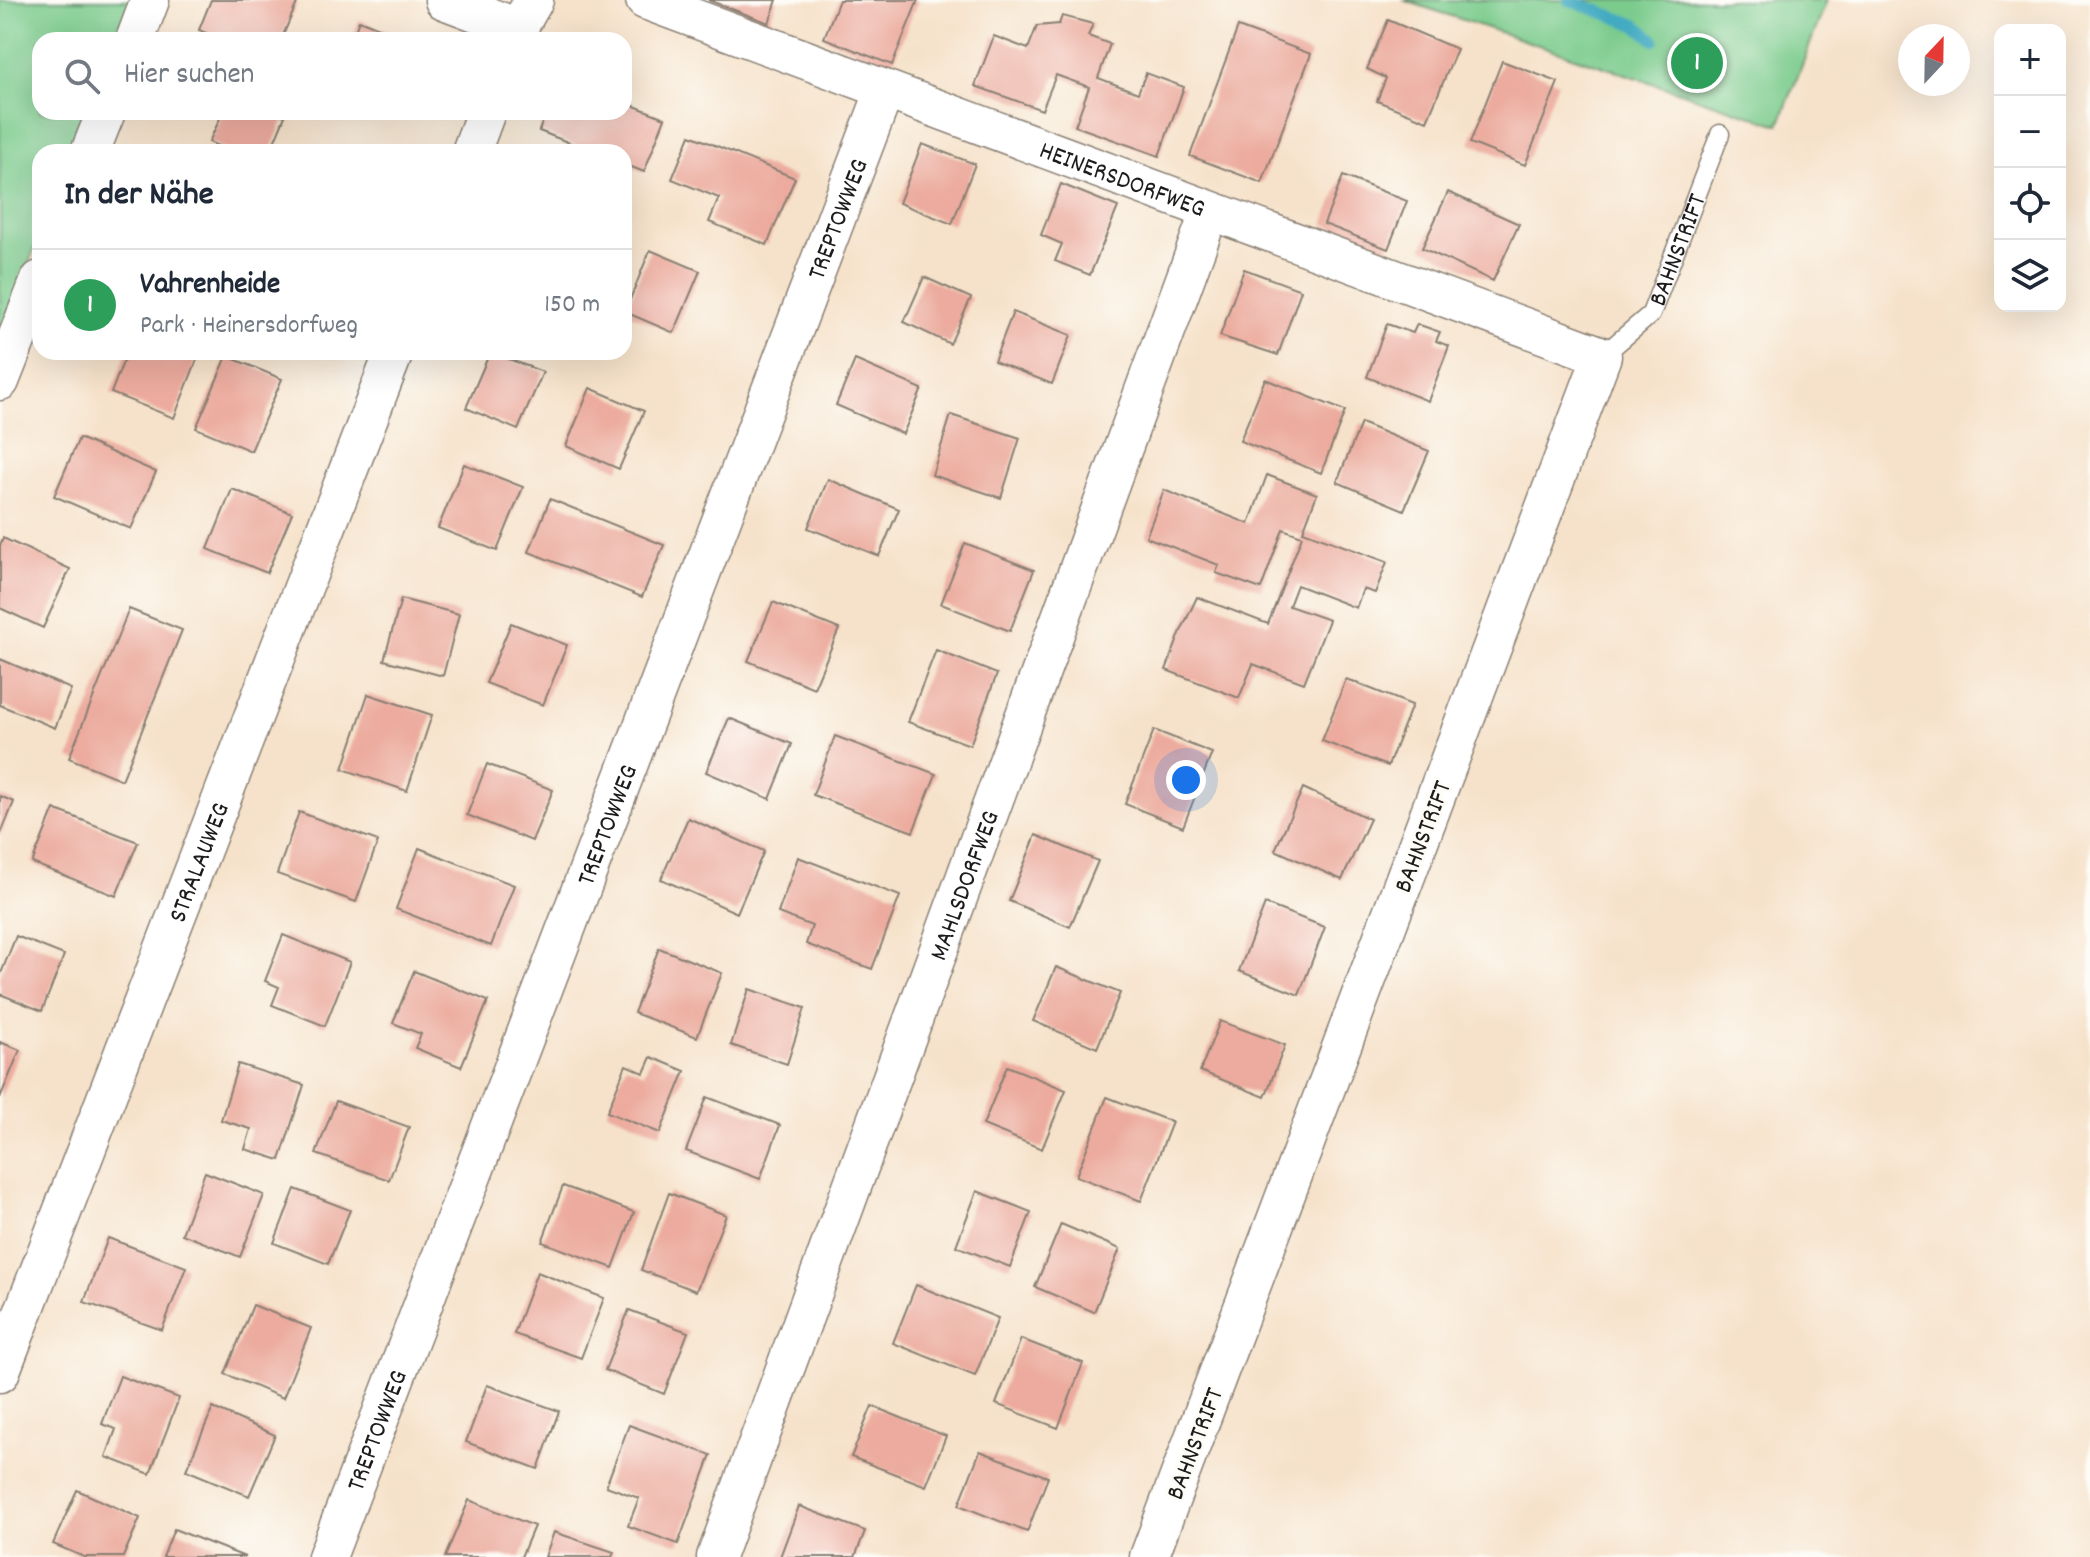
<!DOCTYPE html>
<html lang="de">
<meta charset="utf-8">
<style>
body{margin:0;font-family:Dekko,sans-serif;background:#f6f6f7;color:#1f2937}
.controls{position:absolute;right:24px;top:24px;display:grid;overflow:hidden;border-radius:16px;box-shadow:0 8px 32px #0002}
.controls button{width:72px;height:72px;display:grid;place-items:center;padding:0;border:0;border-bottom:2px solid #e0e1e3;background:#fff;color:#1f2937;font:40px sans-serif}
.compass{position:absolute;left:1898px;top:24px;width:72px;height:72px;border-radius:50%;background:#fff;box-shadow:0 8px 32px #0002;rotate:22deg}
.you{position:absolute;left:1186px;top:780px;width:28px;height:28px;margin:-20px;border:6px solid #fff;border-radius:50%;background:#1a73e8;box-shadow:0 0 0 12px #1a73e833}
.badge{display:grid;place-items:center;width:52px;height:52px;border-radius:50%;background:#c8321e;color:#fff;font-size:26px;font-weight:700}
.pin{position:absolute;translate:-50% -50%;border:4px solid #fff;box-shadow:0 2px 8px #0006}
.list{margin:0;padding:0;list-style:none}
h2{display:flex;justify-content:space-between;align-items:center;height:104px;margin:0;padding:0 32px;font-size:34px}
h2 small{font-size:26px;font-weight:400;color:#747a83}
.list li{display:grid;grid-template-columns:52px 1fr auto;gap:24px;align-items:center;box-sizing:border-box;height:112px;padding:0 32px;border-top:2px solid #e0e1e3}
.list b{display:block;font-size:30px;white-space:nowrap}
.list p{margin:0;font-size:26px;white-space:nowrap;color:#747a83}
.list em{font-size:26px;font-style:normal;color:#747a83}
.icon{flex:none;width:44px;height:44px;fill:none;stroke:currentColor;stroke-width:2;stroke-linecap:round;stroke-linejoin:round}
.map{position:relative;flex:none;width:2090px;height:1557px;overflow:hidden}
.search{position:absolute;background:#fff;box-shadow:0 8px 32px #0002;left:32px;top:32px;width:600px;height:88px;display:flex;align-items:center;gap:20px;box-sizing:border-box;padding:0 28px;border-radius:24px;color:#747a83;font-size:30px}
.panel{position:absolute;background:#fff;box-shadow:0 8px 32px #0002;left:32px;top:144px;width:600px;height:216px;border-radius:24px}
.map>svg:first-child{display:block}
.green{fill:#7acb8c;stroke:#4b7454;stroke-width:2}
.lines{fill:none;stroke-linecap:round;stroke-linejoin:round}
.stream{stroke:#42aac1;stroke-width:12}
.building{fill:#ecab9e}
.lane-casing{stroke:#897f73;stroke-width:21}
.street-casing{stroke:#897f73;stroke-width:41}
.lane{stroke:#fff;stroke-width:18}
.street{stroke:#fff;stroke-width:38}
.labels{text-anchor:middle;stroke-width:6;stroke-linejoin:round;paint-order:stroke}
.street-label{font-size:26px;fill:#1c1c1c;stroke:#fdfcf7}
</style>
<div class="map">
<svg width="2090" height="1557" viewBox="0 0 2090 1557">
<rect width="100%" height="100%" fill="#fdfcf7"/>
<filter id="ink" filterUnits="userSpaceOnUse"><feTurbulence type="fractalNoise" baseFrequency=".0125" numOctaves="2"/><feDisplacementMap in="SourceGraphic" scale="16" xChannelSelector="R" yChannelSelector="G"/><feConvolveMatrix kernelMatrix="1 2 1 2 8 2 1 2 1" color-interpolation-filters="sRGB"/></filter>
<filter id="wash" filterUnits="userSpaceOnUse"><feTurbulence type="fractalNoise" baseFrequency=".006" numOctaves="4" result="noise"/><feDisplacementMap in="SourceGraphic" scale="32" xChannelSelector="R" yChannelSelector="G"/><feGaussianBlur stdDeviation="1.8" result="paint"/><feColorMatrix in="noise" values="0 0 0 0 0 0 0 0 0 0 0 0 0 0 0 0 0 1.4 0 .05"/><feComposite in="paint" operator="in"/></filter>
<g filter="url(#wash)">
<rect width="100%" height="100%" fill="#f6e2ca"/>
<!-- green -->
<path class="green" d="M0,0H134L118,40H40V112H89L73,152H40V235L0,335Z
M1403,0H1827L1779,125Z"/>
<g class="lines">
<!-- stream -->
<path class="stream" d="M1569,0L1636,25L1654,40"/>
</g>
<g id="blocks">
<!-- building -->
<path class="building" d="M211,0H289L297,3L281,40H222L199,30Z
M708,0H777L769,23Z
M839,0H918L892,65L824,38Z
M1062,16L1093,24L1088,36L1110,44L1098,78L1138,93L1146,73L1184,87L1159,156L1075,126L1089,87L1056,75L1042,110L975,86L994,36L1028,49L1037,26L1059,24Z
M359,20L409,40H352Z
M1388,20L1457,49L1427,121L1377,101L1386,78L1367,69Z
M1238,27L1311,54L1262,183L1190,156Z
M1502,61L1558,82L1525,165L1470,143Z
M624,102L665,118L644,172L624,164V152H593L539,131L546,112H624Z
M223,112H275L285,116L270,152H231L209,142Z
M690,135L795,178L767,245L709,222L719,198L672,179Z
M922,144L975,164L952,224L899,203Z
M1343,176L1407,201L1388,249L1324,224Z
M1061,184L1118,207L1090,275L1055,261L1062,244L1041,235Z
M1448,192L1519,224L1493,281L1422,248Z
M650,250L700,271L674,333L625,312Z
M1244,269L1301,290L1278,355L1220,336Z
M924,277L971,298L950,344L904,322Z
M1013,312L1071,335L1052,384L994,361Z
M1387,324L1413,333L1417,324L1440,332L1436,341L1449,346L1428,401L1367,377Z
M127,352H200L174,418L111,393Z
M490,352L543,372L518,430L466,408Z
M227,356L282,379L251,451L196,428Z
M855,360L922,389L903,434L836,405Z
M1265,379L1345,411L1321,473L1240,441Z
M590,388L644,411L619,469L566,446Z
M951,415L1020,438L1001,498L932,475Z
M1361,423L1429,451L1404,510L1337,482Z
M79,438L156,472L131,529L54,496Z
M464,464L523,487L497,551L438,528Z
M1267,475L1317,494L1303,531L1387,562L1375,593L1363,589L1356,608L1297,585L1289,606L1329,620L1304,683L1253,664L1239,698L1166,670L1181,631L1197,597L1268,624L1302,536L1283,529L1261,589L1216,573L1219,565L1146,537L1164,490L1249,524Z
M828,479L899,509L879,556L808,528Z
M232,489L292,513L267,573L208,549Z
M550,499L664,545L642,597L529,552Z
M3,538L70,569L43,628L0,608V545Z
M965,543L1034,570L1010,631L941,604Z
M401,599L459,614L443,676L384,660Z
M773,602L839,629L814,688L748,661Z
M129,609L182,630L122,780L69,758Z
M511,623L567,645L543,705L486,683Z
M936,650L997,674L970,745L908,722Z
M0,659L71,689L55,728L0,705Z
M1346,679L1412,705L1388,766L1322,741Z
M368,694L432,715L407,791L343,769Z
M729,718L792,744L770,799L706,772Z
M1154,730L1212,753L1183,827L1125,804Z
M835,736L936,774L913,832L813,795Z
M487,764L553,790L532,841L467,815Z
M1303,788L1370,819L1342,880L1275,850Z
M0,796L14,802L0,836Z
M54,809L138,842L116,896L32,863Z
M299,812L378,841L356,902L277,874Z
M688,818L764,851L737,913L661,879Z
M1036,835L1098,861L1070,927L1009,901Z
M419,848L514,885L491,946L396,909Z
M798,857L900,896L872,969L806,944L812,926L778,913Z
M1265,904L1325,927L1299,995L1239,971Z
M283,935L350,962L325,1026L272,1005L279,987L265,981Z
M16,936L64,955L42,1011L0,994V976Z
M659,948L722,973L697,1037L634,1013Z
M1056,967L1120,993L1097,1048L1033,1021Z
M414,971L488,1001L461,1067L415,1048L421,1034L393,1023Z
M749,989L805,1008L787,1064L731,1045Z
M1220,1021L1285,1045L1265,1097L1200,1071Z
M0,1042L20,1050L0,1098Z
M651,1057L685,1071L660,1133L607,1112L626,1065L644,1073Z
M238,1064L304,1085L280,1160L245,1149L251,1129L221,1120Z
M1007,1066L1066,1090L1042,1149L983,1125Z
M707,1097L780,1125L760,1179L686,1151Z
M1107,1097L1172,1122L1141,1201L1076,1176Z
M336,1101L409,1127L389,1180L316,1154Z
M205,1172L264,1195L240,1257L182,1234Z
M563,1186L634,1212L613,1268L542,1242Z
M295,1189L350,1210L328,1264L274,1243Z
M977,1191L1031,1212L1010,1267L956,1246Z
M669,1193L726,1215L696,1291L641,1270Z
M1061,1224L1120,1249L1094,1312L1035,1287Z
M108,1238L186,1267L162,1330L84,1302Z
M537,1272L604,1298L581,1358L514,1334Z
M916,1285L998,1318L975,1376L893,1343Z
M253,1305L311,1328L283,1398L225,1374Z
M629,1310L688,1332L664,1394L605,1370Z
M1021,1339L1083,1363L1058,1428L996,1404Z
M120,1376L179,1398L150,1474L106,1457L116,1429L102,1424Z
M487,1385L559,1411L538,1469L466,1442Z
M872,1406L946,1436L926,1486L851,1457Z
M213,1408L275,1435L249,1496L186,1470Z
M629,1425L711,1455L678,1544L628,1526L639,1498L606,1486Z
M980,1451L1048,1477L1027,1532L959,1505Z
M77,1490L140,1518L123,1557H84L53,1544Z
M469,1500L534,1526L521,1557H445Z
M799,1506L865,1531L855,1557H780Z
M174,1529L245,1557H163Z
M554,1532L614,1552L612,1557H545Z"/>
</g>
</g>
<g filter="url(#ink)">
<use href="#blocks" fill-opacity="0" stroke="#897f73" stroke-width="2"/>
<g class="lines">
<defs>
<g id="lane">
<path id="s1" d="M1602,356L1651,314L1720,134"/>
</g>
<g id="street">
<path d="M444,0L518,28L534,0"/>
<path id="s2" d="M645,0L1602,356L1149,1557"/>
<path d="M135,40L150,0"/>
<path d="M90,152L106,112"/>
<path d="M471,152L486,112"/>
<path d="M0,381L40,280"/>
<path id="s3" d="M0,1373L394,352"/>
<path id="s4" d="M327,1557L885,90"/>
<path id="s5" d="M716,1557L1210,211"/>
</g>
</defs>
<!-- lane casing -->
<use href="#lane" class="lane-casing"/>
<!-- street casing -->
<use href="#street" class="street-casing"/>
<!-- lane -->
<use href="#lane" class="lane"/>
<!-- street -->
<use href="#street" class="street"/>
</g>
</g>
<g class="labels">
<!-- street labels -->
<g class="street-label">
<text dy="9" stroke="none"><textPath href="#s2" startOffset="510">HEINERSDORFWEG</textPath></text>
<text dy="9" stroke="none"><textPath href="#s4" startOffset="1432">TREPTOWWEG</textPath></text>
<text dy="9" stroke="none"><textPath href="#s1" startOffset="134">BAHNSTRIFT</textPath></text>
<text dy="9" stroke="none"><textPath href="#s4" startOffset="784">TREPTOWWEG</textPath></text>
<text transform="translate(1421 836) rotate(-69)" y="9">BAHNSTRIFT</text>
<text dy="9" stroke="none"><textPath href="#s3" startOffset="548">STRALAUWEG</textPath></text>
<text dy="9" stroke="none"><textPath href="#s5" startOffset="716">MAHLSDORFWEG</textPath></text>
<text dy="9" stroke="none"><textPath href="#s4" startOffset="136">TREPTOWWEG</textPath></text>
<text transform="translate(1193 1443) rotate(-69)" y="9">BAHNSTRIFT</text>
</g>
</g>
</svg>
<div class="controls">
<button>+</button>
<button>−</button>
<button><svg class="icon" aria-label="locate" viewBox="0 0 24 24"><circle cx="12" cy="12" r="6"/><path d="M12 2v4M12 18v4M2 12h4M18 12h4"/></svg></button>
<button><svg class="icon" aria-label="layers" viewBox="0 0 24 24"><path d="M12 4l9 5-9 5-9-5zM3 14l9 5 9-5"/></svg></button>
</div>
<svg class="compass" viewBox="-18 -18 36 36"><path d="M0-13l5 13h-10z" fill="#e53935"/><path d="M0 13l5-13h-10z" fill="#747a83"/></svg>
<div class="you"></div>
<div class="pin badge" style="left:1697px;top:63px;background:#2e9e5b">1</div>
<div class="search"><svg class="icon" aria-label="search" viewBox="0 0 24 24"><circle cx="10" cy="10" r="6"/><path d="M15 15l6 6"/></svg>Hier suchen</div>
<section class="panel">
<h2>In der Nähe<small></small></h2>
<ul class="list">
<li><span class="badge" style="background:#2e9e5b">1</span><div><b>Vahrenheide</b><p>Park · Heinersdorfweg</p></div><em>150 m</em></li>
</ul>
</section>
</div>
